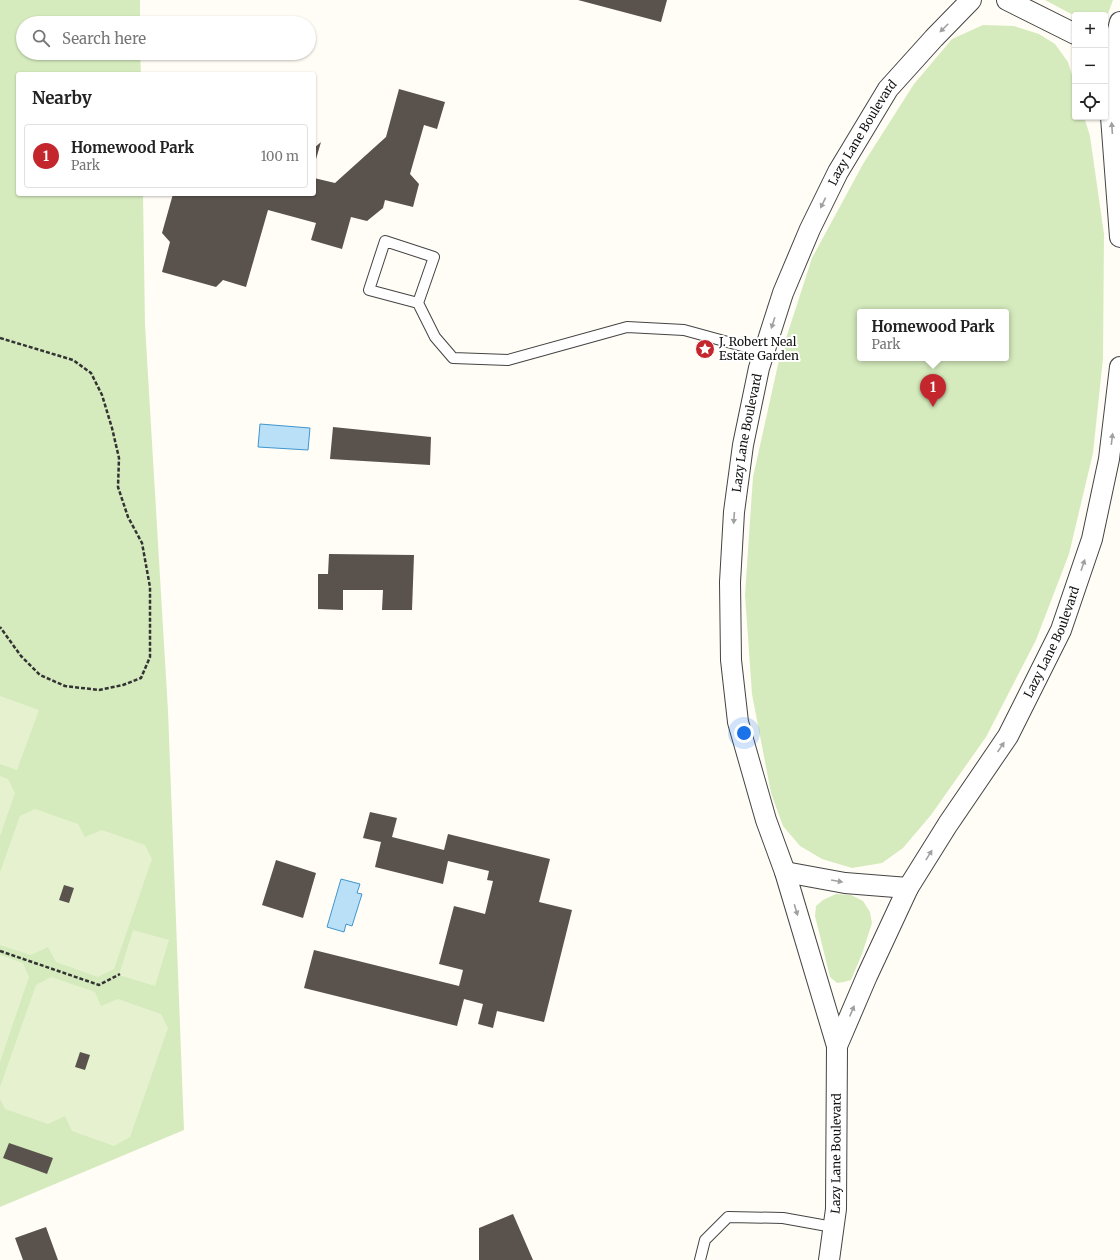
<!DOCTYPE html>
<meta charset="utf-8">
<style>
body{margin:0;font-family:Merriweather,serif;background:#f6f6f6;color:#222}
.controls{position:absolute;right:12px;top:12px;display:grid;overflow:hidden;border-radius:4px;box-shadow:0 1px 3px #0004}
.controls button{width:36px;height:36px;display:grid;place-items:center;padding:0;border:0;border-bottom:1px solid #e0e0e0;background:#fff;color:#222;font:20px sans-serif}
.you{position:absolute;left:744px;top:733px;width:14px;height:14px;margin:-10px;border:3px solid #fff;border-radius:50%;background:#1a73e8;box-shadow:0 0 0 6px #1a73e833}
.badge{display:grid;place-items:center;width:26px;height:26px;border-radius:50%;background:#c4262e;color:#fff;font-size:13px;font-weight:700}
.pin{position:absolute;translate:-50% -33px;filter:drop-shadow(0 1px 2px #0008)}
.pin::after{content:'';position:absolute;top:21px;width:14px;height:12px;background:inherit;clip-path:polygon(0 0,100% 0,50% 100%)}
.popup{position:absolute;left:857px;top:309px;width:152px;height:52px;box-sizing:border-box;display:grid;place-content:center;border-radius:4px;background:#fff;filter:drop-shadow(0 1px 3px #0005);font-size:13px;white-space:nowrap;color:#767676}
.popup b{font-size:15px;color:#222}
.popup::after{content:'';position:absolute;left:50%;top:100%;margin-left:-8px;border:8px solid transparent;border-top-color:#fff}
.list{margin:0;padding:0;list-style:none}
h2{display:flex;justify-content:space-between;align-items:center;height:52px;margin:0;padding:0 16px;font-size:17px}
h2 small{font-size:13px;font-weight:400;color:#767676}
.list li{display:grid;grid-template-columns:26px 1fr auto;gap:12px;align-items:center;box-sizing:border-box;height:64px;margin:0 8px 8px;padding:0 8px;border:1px solid #e0e0e0;border-radius:4px}
.list b{display:block;font-size:15px;white-space:nowrap}
.list p{margin:0;font-size:13px;white-space:nowrap;color:#767676}
.list em{font-size:13px;font-style:normal;color:#767676}
.icon{flex:none;width:22px;height:22px;fill:none;stroke:currentColor;stroke-width:2;stroke-linecap:round;stroke-linejoin:round}
.map{position:relative;flex:none;width:1120px;height:1260px;overflow:hidden}
.search{position:absolute;background:#fff;box-shadow:0 1px 3px #0004;left:16px;top:16px;width:300px;height:44px;display:flex;align-items:center;gap:10px;box-sizing:border-box;padding:0 14px;border-radius:22px;color:#767676;font-size:15px}
.panel{position:absolute;background:#fff;box-shadow:0 1px 3px #0004;left:16px;top:72px;width:300px;height:124px;border-radius:4px}
.map>svg:first-child{display:block}
.green{fill:#d5ebbd;fill-rule:evenodd}
.pitch{fill:#e6f2cf}
.water{fill:#b9e0f7;stroke:#3f96cf}
.building{fill:#5a524d}
.lines{fill:none;stroke-linecap:round;stroke-linejoin:round}
.lane-casing{stroke:#444;stroke-width:12}
.street-casing{stroke:#444;stroke-width:22}
.path{stroke:#333;stroke-width:2.5;stroke-dasharray:4 2;stroke-linecap:butt}
.lane{stroke:#fff;stroke-width:10}
.street{stroke:#fff;stroke-width:20}
.oneway{fill:#a0a0a0}
.labels{text-anchor:middle;stroke-width:4;stroke-linejoin:round;paint-order:stroke}
.street-label{font-size:12px;fill:#111;stroke:#fff}
.poi-label{font-size:12px;fill:#111;stroke:#fff;text-anchor:start}
</style>
<div class="map">
<svg width="1120" height="1260" viewBox="0 0 1120 1260">
<rect width="100%" height="100%" fill="#fffdf5"/>
<!-- green -->
<path class="green" d="M0,0H140V23H23V53H140L141,74H18V194H143L145,325L168,711L184,1130L0,1207Z
M1045,0H1113L1106,19L1105,20V15H1075V16Z
M983,25L1014,26L1039,34L1055,44L1068,62L1075,85V117H1084L1090,136L1104,234L1103,358L1093,453L1069,554L1036,640L986,737L931,815L903,848L882,863L852,868L822,859L800,846L783,826L771,793L752,694L745,595L753,477L779,360L812,258L863,164L914,84L952,39ZM860,312H1006V358H860Z
M836,894L851,895L863,901L870,912L872,923L862,954L851,980L844,982L837,983L830,977L815,916L816,906L823,900Z"/>
<!-- pitch -->
<path class="pitch" d="M0,696L39,710L17,770L0,764Z
M0,776L8,779L15,793L0,836Z
M35,809L78,824L85,837L102,830L145,845L152,859L114,969L98,977L56,962L48,947L31,955L0,945V872L20,816Z
M133,930L169,940L155,986L119,975Z
M0,955L23,963L29,977L0,1062Z
M51,977L95,992L101,1006L118,999L161,1014L168,1028L130,1137L114,1146L72,1131L65,1116L48,1124L5,1109L0,1099V1087L36,985Z"/>
<!-- water -->
<path class="water" d="M260,424L310,428L308,450L258,447Z
M341,879L360,884L357,893L362,894L352,926L346,924L344,932L327,927Z"/>
<!-- building -->
<path class="building" d="M578,0H667L661,22Z
M399,89L445,102L437,129L424,125L410,174L419,184L413,207L385,200L383,208L367,221L351,217L342,249L311,240L316,223L268,210L246,287L223,280L216,287L162,272L170,242L162,233L173,194H314V178L335,183L386,137Z
M321,142L314,166V148Z
M333,427L431,437L430,465L330,459Z
M329,554L414,555L412,610H382L383,590H343V610L318,609V574H328Z
M370,812L397,818L392,837L444,850L448,834L550,859L539,902L572,910L544,1022L497,1011L493,1028L478,1024L483,1004L464,999L457,1026L304,988L314,950L459,986L463,970L439,964L454,906L485,914L493,881L487,880L489,871L448,861L443,884L375,867L381,842L363,838Z
M276,860L316,873L303,918L262,905Z
M64,885L74,888L69,903L59,900Z
M80,1052L90,1055L85,1070L75,1067Z
M9,1143L53,1158L47,1174L3,1158Z
M513,1214L533,1260H479V1228Z
M46,1227L58,1260H23L15,1238Z"/>
<g class="lines">
<defs>
<path id="lane" d="M418,303L369,290L385,241L434,257L418,303L435,337L453,358L508,360L627,327L684,330L764,352
M700,1260L705,1240L728,1217L783,1218L833,1227"/>
<g id="street">
<path d="M1007,0L1075,34"/>
<path d="M1120,22L1112,54L1111,117L1120,237"/>
<path d="M785,872L845,883L908,888"/>
<path id="s1" d="M837,1046L867,976L908,888L948,824L1008,736L1061,630L1092,539L1109,459L1120,367"/>
<path id="s2" d="M829,1260L836,1209L837,1046L785,872L766,820L738,722L731,660L730,582L734,512L743,445L759,368L783,293L810,229L838,172L888,89L934,38L971,0"/>
</g>
</defs>
<!-- lane casing -->
<use href="#lane" class="lane-casing"/>
<!-- street casing -->
<use href="#street" class="street-casing"/>
<!-- path -->
<path class="path" d="M0,338L73,360L91,373L102,395L112,428L119,458L118,487L128,517L142,543L150,587V657L141,678L123,685L99,690L65,686L40,675L21,656L0,627
M0,951L99,985L120,974"/>
<!-- lane -->
<use href="#lane" class="lane"/>
<!-- street -->
<use href="#street" class="street"/>
</g>
<!-- one-way arrows -->
<defs><path id="oneway-solid" d="M-6-.8H1V-3.2L6.5 0L1 3.2V.8H-6Z"/></defs>
<g class="oneway">
<use href="#oneway-solid" transform="translate(944 28) rotate(135)"/>
<use href="#oneway-solid" transform="translate(1112 128) rotate(-94)"/>
<use href="#oneway-solid" transform="translate(823 203) rotate(116)"/>
<use href="#oneway-solid" transform="translate(773 323) rotate(108)"/>
<use href="#oneway-solid" transform="translate(1112 439) rotate(-83)"/>
<use href="#oneway-solid" transform="translate(734 518) rotate(94)"/>
<use href="#oneway-solid" transform="translate(1083 565) rotate(-71)"/>
<use href="#oneway-solid" transform="translate(1001 747) rotate(-56)"/>
<use href="#oneway-solid" transform="translate(929 855) rotate(-58)"/>
<use href="#oneway-solid" transform="translate(837 881) rotate(10)"/>
<use href="#oneway-solid" transform="translate(796 910) rotate(73)"/>
<use href="#oneway-solid" transform="translate(852 1011) rotate(-67)"/>
</g>
<!-- icons -->
<defs>
<symbol id="sight-disc" viewBox="-11 -11 22 22"><circle r="9.5" fill="#c4262e" stroke="#fff"/><path d="M0-6L1.8-2.2L6-1.7L2.9 1.2L3.7 5.4L0 3.3L-3.7 5.4L-2.9 1.2L-6-1.7L-1.8-2.2Z" fill="#fff"/></symbol>
</defs>
<g fill-rule="evenodd">
<use href="#sight-disc" x="694" y="338" width="22" height="22"/>
</g>
<g class="labels">
<!-- street labels -->
<g class="street-label">
<text dy="4" stroke="none"><textPath href="#s2" startOffset="1168">Lazy Lane Boulevard</textPath></text>
<text dy="4" stroke="none"><textPath href="#s2" startOffset="844">Lazy Lane Boulevard</textPath></text>
<text dy="4" stroke="none"><textPath href="#s1" startOffset="459">Lazy Lane Boulevard</textPath></text>
<text dy="4" stroke="none"><textPath href="#s2" startOffset="107">Lazy Lane Boulevard</textPath></text>
</g>
<!-- poi labels -->
<g class="poi-label">
<text x="719" y="346">J. Robert Neal<tspan x="719" dy="14">Estate Garden</tspan></text>
</g>
</g>
</svg>
<div class="controls">
<button>+</button>
<button>−</button>
<button><svg class="icon" aria-label="locate" viewBox="0 0 24 24"><circle cx="12" cy="12" r="6"/><path d="M12 2v4M12 18v4M2 12h4M18 12h4"/></svg></button>
</div>
<div class="you"></div>
<div class="pin badge" style="left:933px;top:407px">1</div>
<div class="popup"><b>Homewood Park</b>Park</div>
<div class="search"><svg class="icon" aria-label="search" viewBox="0 0 24 24"><circle cx="10" cy="10" r="6"/><path d="M15 15l6 6"/></svg>Search here</div>
<section class="panel">
<h2>Nearby<small></small></h2>
<ul class="list">
<li><span class="badge">1</span><div><b>Homewood Park</b><p>Park</p></div><em>100 m</em></li>
</ul>
</section>
</div>
